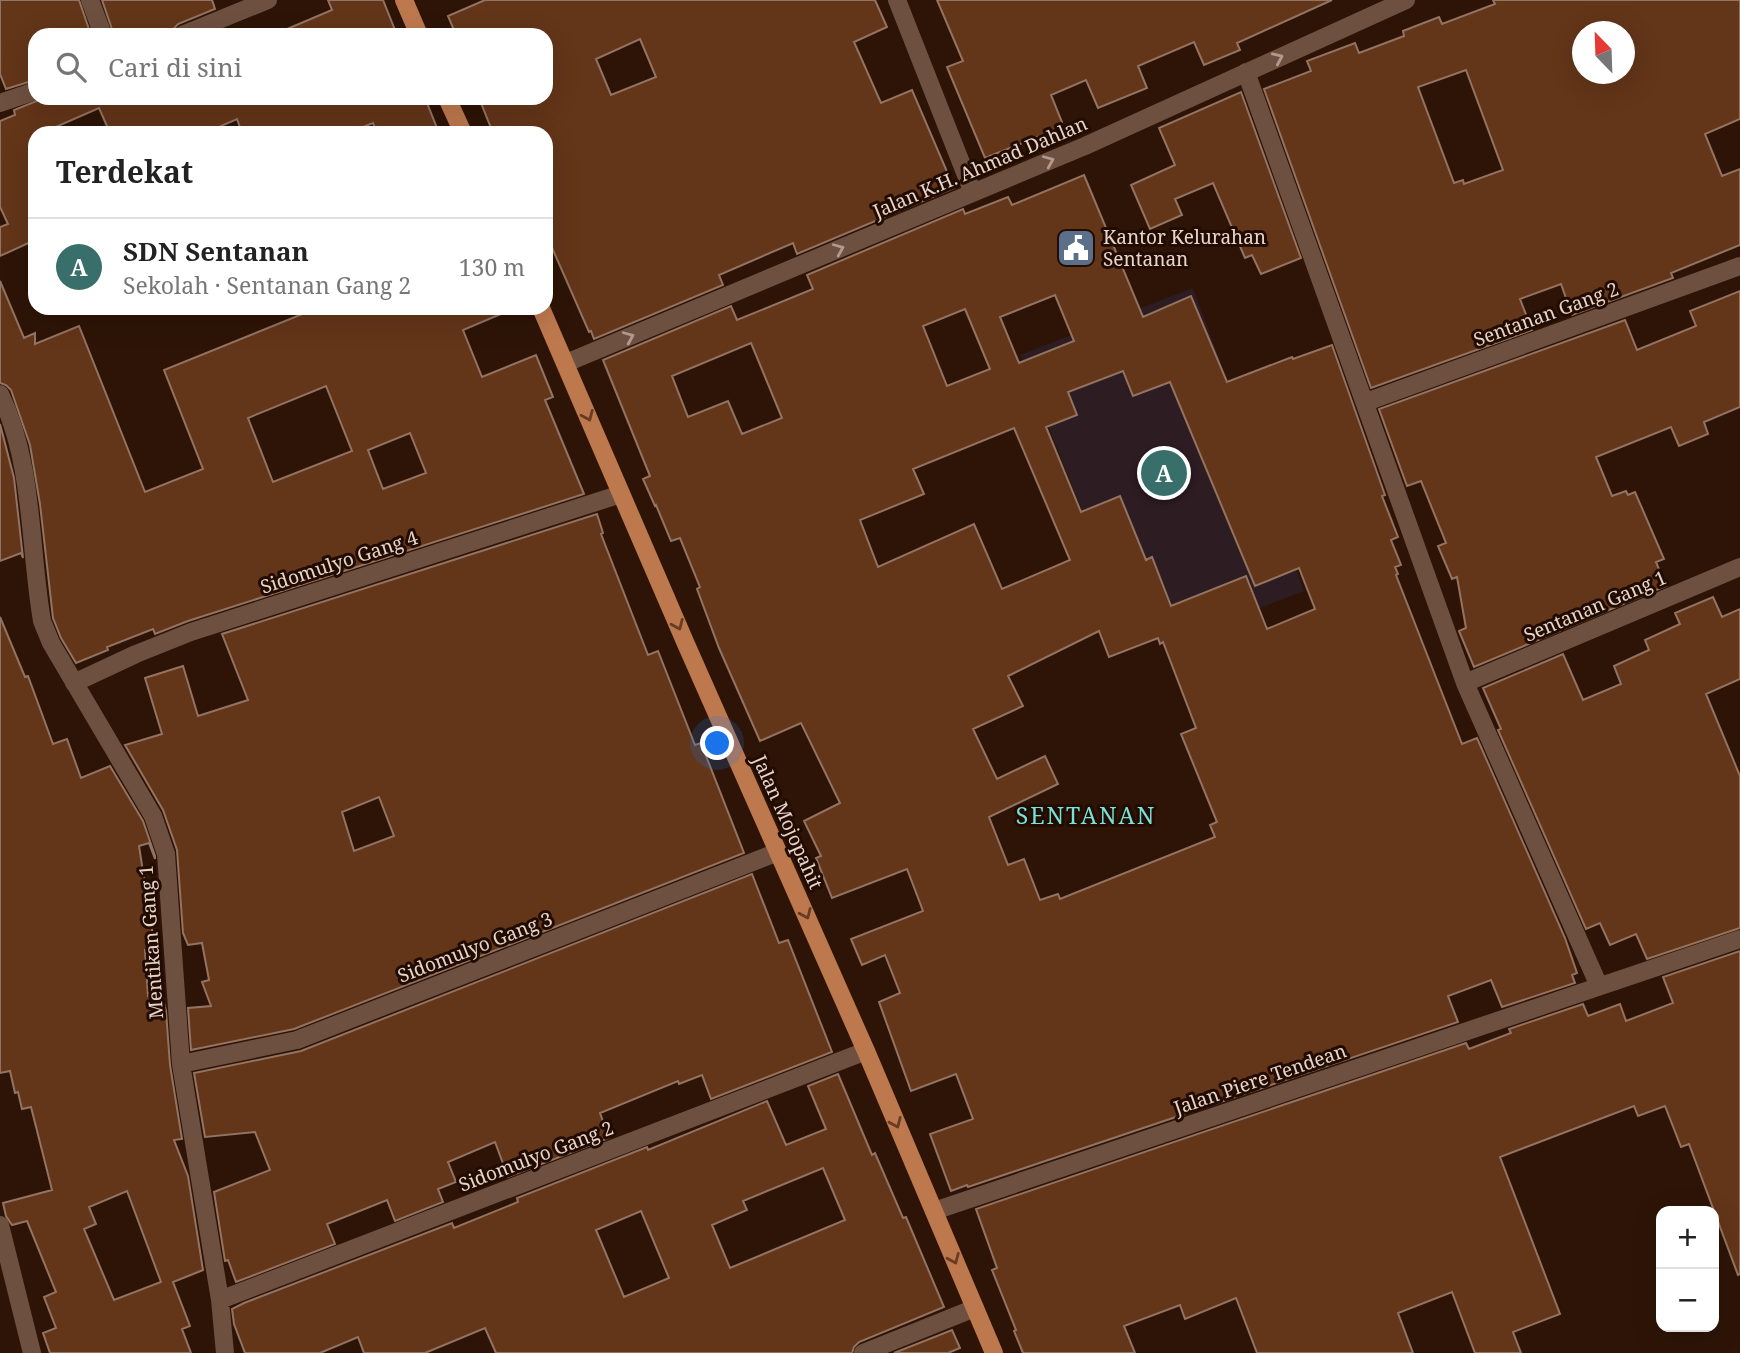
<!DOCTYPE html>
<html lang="id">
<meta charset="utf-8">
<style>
body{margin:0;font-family:"Noto Serif",serif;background:#f6f6f6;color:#222}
.controls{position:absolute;right:21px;bottom:21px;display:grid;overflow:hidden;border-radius:14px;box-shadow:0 7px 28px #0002}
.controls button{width:63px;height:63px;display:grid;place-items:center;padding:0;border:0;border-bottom:2px solid #e0e0e0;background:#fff;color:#222;font:35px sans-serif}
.compass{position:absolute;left:1572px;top:21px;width:63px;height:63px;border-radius:50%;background:#fff;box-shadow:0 7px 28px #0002;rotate:337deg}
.you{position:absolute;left:718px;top:744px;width:24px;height:24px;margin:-18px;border:5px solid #fff;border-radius:50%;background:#1a73e8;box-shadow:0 0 0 10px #1a73e833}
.badge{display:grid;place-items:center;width:46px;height:46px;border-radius:50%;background:#396f6b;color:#fff;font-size:23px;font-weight:700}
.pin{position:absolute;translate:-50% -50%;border:4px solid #fff;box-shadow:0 2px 7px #0006}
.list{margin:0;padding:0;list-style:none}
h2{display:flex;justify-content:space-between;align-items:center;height:91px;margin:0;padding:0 28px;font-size:30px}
h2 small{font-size:23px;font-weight:400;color:#767676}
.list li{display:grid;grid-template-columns:46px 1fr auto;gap:21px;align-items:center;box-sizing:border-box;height:98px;padding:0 28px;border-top:2px solid #e0e0e0}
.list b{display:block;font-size:26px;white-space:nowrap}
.list p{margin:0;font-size:23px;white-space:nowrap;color:#767676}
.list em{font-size:23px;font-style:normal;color:#767676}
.icon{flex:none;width:38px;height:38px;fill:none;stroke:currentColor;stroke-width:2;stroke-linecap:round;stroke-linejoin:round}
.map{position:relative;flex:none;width:1740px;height:1353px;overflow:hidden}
.search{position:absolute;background:#fff;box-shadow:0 7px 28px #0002;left:28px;top:28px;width:525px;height:77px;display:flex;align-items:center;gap:18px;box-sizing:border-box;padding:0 24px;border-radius:21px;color:#767676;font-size:26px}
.panel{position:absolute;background:#fff;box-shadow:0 7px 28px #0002;left:28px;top:126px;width:525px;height:189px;border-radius:21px}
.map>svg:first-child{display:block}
.education{fill:#2e1c23}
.building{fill:#633519;stroke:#937362;stroke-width:2;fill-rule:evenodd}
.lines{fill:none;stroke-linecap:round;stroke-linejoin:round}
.minor{stroke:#6e5040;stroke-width:18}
.major{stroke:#be784e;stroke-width:18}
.oneway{stroke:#b1998d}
.oneway2{stroke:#683c23}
.labels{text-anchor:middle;stroke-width:6;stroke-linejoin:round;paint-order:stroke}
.street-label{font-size:19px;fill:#e7d5cc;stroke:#220b00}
.poi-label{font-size:19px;fill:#e7d5cc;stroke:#220b00;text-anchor:start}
.quarter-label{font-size:23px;letter-spacing:2px;fill:#77e2d9;stroke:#220b00}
</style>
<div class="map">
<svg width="1740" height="1353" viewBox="0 0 1740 1353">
<rect width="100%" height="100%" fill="#2d1406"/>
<!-- education -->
<path class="education" d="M1193,288L1304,591L1159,646L1127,569L1108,576L1020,355Z"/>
<!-- building -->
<path class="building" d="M0,0H79L91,35H35V80L6,89L0,74Z
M102,0H212L215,9L178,24L168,35H114Z
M328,0H383L397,35H273L332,10Z
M485,0H875L887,27L854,42L881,103L912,90L954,188L797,254L793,243L719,275L723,285L594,339L591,331L589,332L546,234V133H493L479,98H546V35H456L448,16ZM640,39L656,77L611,95L596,59Z
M937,0H1332L1237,43L1240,50L1204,65L1194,42L1138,66L1147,88L1098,108L1086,80L1051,95L1062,122L1059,124L1060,128L985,158L947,67L963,61Z
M1493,0H1740V119L1705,134L1722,176L1740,169V245L1671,273L1673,278L1572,315L1561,284L1520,299L1532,330L1371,388L1264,89L1311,71L1307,61L1355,43L1359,53L1404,36L1403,31L1439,17L1442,24L1495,4ZM1583,32H1625V74H1583ZM1466,70L1503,170L1464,184L1463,180L1454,183L1418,87Z
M1241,92L1301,258L1261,274L1252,255L1245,258L1213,183L1175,199L1182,215L1150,229L1131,185L1175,165L1159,128Z
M44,98H425L439,133H377L373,123L347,133H242L237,119L205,133H110L99,108L42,133H35V240L0,256V227L8,224L0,207V121L15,115L14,110Z
M1084,175L1143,317L1191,296L1227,382L1292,357L1293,359L1332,345L1385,495L1382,496L1398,537L1391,540L1401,565L1395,567L1398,574L1396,575L1462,744L1477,738L1565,938L1577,973L1572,975L1575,983L1502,1007L1491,980L1448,996L1458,1022L968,1187L967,1185L951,1191L930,1134L973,1119L956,1074L911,1091L879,1002L900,993L885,955L862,965L851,939L923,911L907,869L832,898L816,858L821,856L804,821L840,803L801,723L760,741L719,648L697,589L700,587L680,538L671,541L656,505L655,506L643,479L650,476L603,360L731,306L737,320L813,289L807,275L963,209L965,214L1008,197L1012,205ZM1055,295L1074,341L1019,363L1000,317ZM965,309L990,369L947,386L923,326ZM751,343L782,418L742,434L728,401L688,417L672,376ZM1123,371L1133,396L1170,382L1255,586L1299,568L1315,609L1267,629L1246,576L1171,606L1152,557L1146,560L1120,496L1081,512L1046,427L1077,415L1068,392ZM1014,428L1070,560L1002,589L974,524L878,567L860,520L924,494L913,469ZM1099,631L1109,657L1158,638L1160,644L1163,642L1196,728L1181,734L1217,822L1210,825L1215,837L1060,899L1058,894L1040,900L1024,859L1008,865L989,817L1058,784L1045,756L997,779L973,729L1023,706L1008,676Z
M0,281L24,338L35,333V344L79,326L145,492L203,469L164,370L305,313L302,308H515L463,330L482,377L536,355L553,397L545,400L584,494L188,621L155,634L153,629L107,647L108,650L76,663L61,638L53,618L40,504L30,445L11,390L6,385L0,383ZM326,386L352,451L273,482L248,418ZM410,433L426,473L383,489L368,450Z
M1740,291V407L1704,422L1708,434L1679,446L1671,427L1596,457L1612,496L1626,491L1628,495L1635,492L1664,559L1656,562L1666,586L1474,667L1459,631L1466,628L1457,577L1452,579L1438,546L1446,543L1421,481L1407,486L1379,409L1625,320L1637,350L1696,326L1690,311Z
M0,424L14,478L23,558L21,553L0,561Z
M597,514L603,533L601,534L648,655L658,651L695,745L701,743L744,853L294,1029L191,1050L188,1008L211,1006L202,982L209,980L202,943L188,945L183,933L177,850L163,810L125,745L162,734L145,678L183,666L198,716L248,700L222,634ZM379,797L394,836L354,851L342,812Z
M1713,597L1722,617L1740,609V679L1706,694L1740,776V928L1647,959L1636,934L1610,945L1600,923L1586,929L1498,730L1501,729L1483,688L1563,654L1583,700L1621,684L1614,666L1649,650L1645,640L1680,624L1675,613Z
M0,617L25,677L28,676L53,744L67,739L81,778L110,766L143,821L155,856V859L149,843L139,846L155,949L145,950L148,996L162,994L166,1011L170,1065L182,1139L174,1140L188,1176L203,1270L173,1282L190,1326L182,1329L191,1353H50L43,1333L56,1328L44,1297L56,1292L27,1221L12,1225L6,1216L3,1203L52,1190L31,1107L22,1109L18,1092L15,1093L10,1071L0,1073ZM127,1191L161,1282L114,1300L84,1229L96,1224L89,1207Z
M752,874L779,943L788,940L832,1052L711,1099L702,1075L679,1084L678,1081L600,1113L609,1138L508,1177L495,1142L448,1162L456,1182L438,1189L443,1202L395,1221L387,1200L327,1224L335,1244L236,1282L228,1260L225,1261L214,1192L270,1170L255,1132L205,1137L194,1073L301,1051Z
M1740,951V1274L1738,1275L1689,1144L1681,1147L1665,1106L1638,1116L1634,1106L1500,1157L1560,1314L1513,1332L1521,1353H1475L1452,1292L1398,1313L1413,1353H1257L1236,1298L1185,1319L1180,1305L1124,1326L1135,1353H1023L1014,1331L1016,1330L992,1270L997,1268L976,1209L1466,1043L1469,1049L1511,1033L1509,1029L1583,1004L1588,1016L1620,1004L1626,1021L1673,1003L1663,977Z
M838,1074L872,1155L875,1153L903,1218L906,1217L944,1307L859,1342L854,1347L852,1353H496L485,1328L425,1353H364L358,1337L320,1353H245L234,1324L232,1309L244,1303L452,1223L454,1228L518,1202L517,1198L647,1147L648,1150L767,1101L786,1145L826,1129L808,1086ZM823,1168L845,1220L730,1268L712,1225L747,1210L743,1201ZM641,1211L669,1278L624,1297L596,1230Z
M952,1330L960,1348L948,1353H894Z"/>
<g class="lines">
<!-- minor -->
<path class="minor" d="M90,0L103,35
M897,0L973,193
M182,35L268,0
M1246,72L1465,683L1599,986
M0,103L35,91
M566,363L1085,146L1406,0
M0,394C34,464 29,545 42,621L51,643L153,816L166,854L181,1064L220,1300L225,1353
M1366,402L1740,266
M74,683L136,654L191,632L621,494
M1465,683L1740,567
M181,1064L297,1040L778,852
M934,1211L1740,939
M0,1225L32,1353
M220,1300L866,1051
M863,1353L975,1308"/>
<!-- major -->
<path class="major" d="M404,0L419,35
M447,98L463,133
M541,308L686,644L866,1051L994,1353"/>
</g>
<!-- one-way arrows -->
<defs><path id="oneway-chevron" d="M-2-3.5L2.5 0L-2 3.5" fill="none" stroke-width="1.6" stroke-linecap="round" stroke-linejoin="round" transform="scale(1.75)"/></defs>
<g class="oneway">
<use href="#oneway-chevron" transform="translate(1278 58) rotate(-24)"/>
<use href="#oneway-chevron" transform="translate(1049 161) rotate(-23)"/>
<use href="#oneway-chevron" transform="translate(839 249) rotate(-23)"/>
<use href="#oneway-chevron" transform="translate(629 337) rotate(-23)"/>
</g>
<g class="oneway2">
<use href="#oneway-chevron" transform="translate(588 416) rotate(67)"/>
<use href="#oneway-chevron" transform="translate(678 625) rotate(67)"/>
<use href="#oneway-chevron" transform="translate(806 914) rotate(66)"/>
<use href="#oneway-chevron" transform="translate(896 1123) rotate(67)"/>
<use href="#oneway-chevron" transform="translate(954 1259) rotate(67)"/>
</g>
<!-- icons -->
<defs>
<symbol id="civic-square" viewBox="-11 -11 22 22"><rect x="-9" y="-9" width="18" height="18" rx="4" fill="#5c6f8a" stroke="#220b00"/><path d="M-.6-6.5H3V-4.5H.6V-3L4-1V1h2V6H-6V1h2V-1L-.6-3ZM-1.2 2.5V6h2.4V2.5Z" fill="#fff"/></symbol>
</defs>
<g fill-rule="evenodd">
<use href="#civic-square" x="1054" y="226" width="44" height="44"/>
</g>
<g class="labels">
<!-- street labels -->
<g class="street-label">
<text transform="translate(980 167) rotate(-23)" y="7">Jalan K.H. Ahmad Dahlan</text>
<text transform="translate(1546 314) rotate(-20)" y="7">Sentanan Gang 2</text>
<text transform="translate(339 562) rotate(-18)" y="7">Sidomulyo Gang 4</text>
<text transform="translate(1595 606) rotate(-23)" y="7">Sentanan Gang 1</text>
<text transform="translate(788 822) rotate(66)" y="7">Jalan Mojopahit</text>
<text transform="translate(151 942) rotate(-94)" y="7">Mentikan Gang 1</text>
<text transform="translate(475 947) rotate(-21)" y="7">Sidomulyo Gang 3</text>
<text transform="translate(1260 1079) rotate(-19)" y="7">Jalan Piere Tendean</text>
<text transform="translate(536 1156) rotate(-21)" y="7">Sidomulyo Gang 2</text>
</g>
<!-- poi labels -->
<g class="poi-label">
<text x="1103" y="244">Kantor Kelurahan<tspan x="1103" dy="22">Sentanan</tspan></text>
</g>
<!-- quarter labels -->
<g class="quarter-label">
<text x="1086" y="824">SENTANAN</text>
</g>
</g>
</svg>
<div class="controls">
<button>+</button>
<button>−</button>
</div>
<svg class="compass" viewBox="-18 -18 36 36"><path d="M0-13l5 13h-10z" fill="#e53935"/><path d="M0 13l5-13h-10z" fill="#767676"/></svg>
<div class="you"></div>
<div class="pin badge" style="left:1164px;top:473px">A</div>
<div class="search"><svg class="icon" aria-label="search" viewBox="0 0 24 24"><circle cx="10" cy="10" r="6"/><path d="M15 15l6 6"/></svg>Cari di sini</div>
<section class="panel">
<h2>Terdekat<small></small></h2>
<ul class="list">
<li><span class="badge">A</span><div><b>SDN Sentanan</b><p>Sekolah · Sentanan Gang 2</p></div><em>130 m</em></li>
</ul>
</section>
</div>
